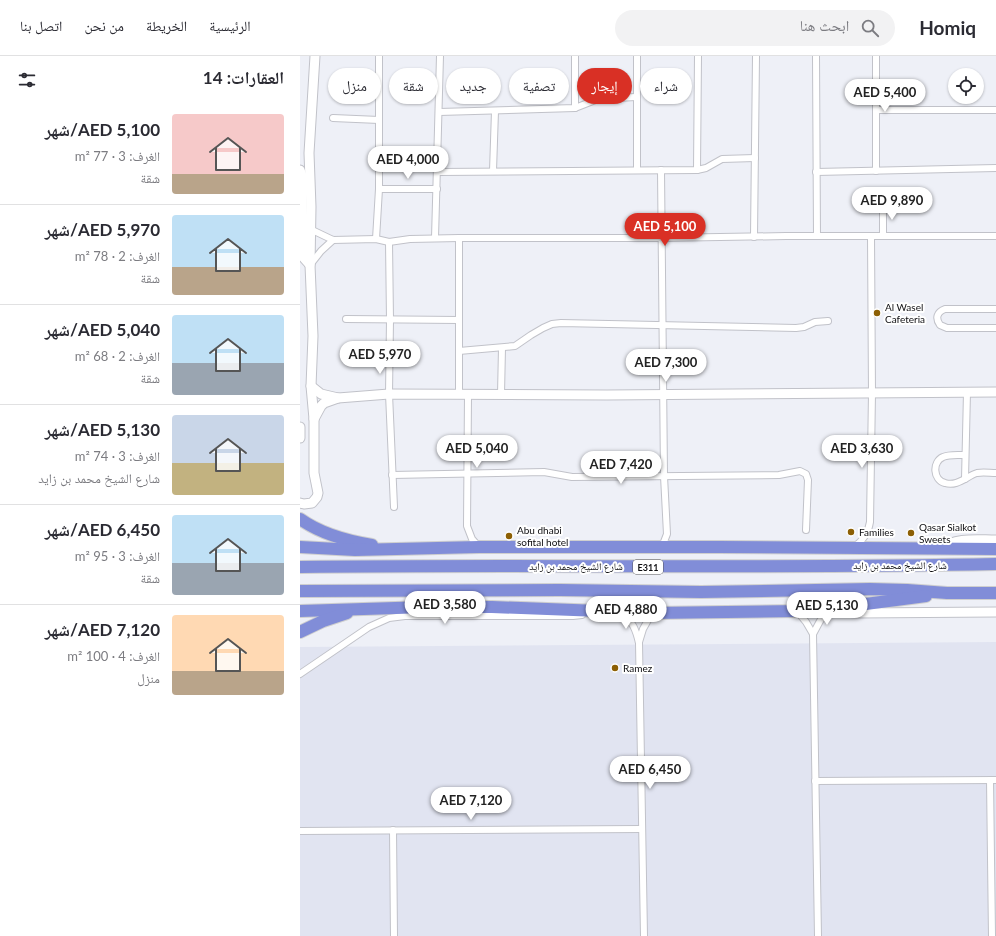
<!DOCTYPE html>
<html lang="ar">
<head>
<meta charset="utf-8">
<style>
  :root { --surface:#fff; --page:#f2f2f3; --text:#2b2b33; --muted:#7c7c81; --line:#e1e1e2; --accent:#d93025 }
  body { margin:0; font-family:Lato,"Noto Naskh Arabic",sans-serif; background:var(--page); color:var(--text); direction:rtl; height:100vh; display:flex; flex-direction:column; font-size:15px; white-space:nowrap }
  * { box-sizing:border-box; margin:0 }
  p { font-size:13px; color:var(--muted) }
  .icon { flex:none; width:22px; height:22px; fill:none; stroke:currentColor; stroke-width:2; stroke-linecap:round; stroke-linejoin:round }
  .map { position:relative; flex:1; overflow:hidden; direction:ltr }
  .side { display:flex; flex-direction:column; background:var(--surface); width:300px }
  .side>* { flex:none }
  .hud { position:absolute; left:12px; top:12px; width:380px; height:36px; direction:rtl; display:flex; gap:8px }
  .fabs { position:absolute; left:648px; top:12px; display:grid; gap:8px }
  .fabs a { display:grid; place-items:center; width:36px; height:36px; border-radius:50%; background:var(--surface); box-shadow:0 1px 3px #0004; font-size:20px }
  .price { position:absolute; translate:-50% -34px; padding:0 9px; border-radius:14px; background:#fff; color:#222; font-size:13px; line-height:26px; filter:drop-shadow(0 1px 2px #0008) }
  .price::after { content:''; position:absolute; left:50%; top:24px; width:12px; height:9px; margin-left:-6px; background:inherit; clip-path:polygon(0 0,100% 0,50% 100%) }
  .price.selected { background:var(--accent); color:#fff }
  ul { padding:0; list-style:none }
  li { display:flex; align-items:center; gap:12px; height:100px; padding:0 16px }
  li+li { border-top:1px solid var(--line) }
  li span { display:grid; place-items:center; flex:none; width:112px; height:80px; border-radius:4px; color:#555 }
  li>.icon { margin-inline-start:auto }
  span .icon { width:48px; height:48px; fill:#fffc; stroke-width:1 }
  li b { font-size:17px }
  h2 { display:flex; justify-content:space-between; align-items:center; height:48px; padding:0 16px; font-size:17px }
  .tag { padding:0 14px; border-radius:18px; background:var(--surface); box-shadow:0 1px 3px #0004; font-size:14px; line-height:36px }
  .tag.selected { background:var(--accent); color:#fff }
  header { display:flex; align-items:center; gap:24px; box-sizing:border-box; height:56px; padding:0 20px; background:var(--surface); border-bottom:1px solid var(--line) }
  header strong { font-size:19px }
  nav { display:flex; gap:22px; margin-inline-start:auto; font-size:14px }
  .search { width:280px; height:36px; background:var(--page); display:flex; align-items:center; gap:10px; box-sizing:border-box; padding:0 14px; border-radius:22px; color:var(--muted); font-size:15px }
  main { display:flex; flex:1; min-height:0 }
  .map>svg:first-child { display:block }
  .built { fill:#e1e4f1 }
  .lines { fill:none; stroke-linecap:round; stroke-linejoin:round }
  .street-casing { stroke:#c1c2c9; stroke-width:8 }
  .secondary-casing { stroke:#c1c2c9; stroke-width:11 }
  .highway-casing { stroke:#cfcfcf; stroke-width:14 }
  .street { stroke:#fff; stroke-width:6 }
  .secondary { stroke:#fff; stroke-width:9 }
  .highway { stroke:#818dd8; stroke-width:12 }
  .poi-dot { fill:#8c5f04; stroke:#fff; stroke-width:1.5 }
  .labels { text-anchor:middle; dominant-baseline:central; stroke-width:4; stroke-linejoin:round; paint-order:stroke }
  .shield { fill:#fff; stroke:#565658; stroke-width:1 }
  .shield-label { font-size:9px; font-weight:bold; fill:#0e0e11 }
  .poi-label { font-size:10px; fill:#0e0e11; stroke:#fff; text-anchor:start }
  .street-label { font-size:10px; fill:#0e0e11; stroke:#fff }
</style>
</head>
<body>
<header>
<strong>Homiq</strong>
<div class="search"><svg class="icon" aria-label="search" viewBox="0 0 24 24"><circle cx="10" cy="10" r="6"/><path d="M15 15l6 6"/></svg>ابحث هنا</div>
<nav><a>الرئيسية</a><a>الخريطة</a><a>من نحن</a><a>اتصل بنا</a></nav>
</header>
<main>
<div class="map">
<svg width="696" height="880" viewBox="0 0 696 880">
  <rect width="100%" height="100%" fill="#eef0f7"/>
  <polygon class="built" points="696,586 696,880 0,880 0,591"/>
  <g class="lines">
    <g class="street-casing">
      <g id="street">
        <polyline points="516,0 517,180"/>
        <polyline points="275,52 275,0"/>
        <polyline points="576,54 696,54"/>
        <polyline points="139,56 275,52 298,43 336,41"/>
        <polyline points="33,62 79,64"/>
        <polyline points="337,114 337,0"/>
        <polyline points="361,114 364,420 367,478 362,491"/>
        <polyline points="397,114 398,0"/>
        <polyline points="193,115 195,55"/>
        <polyline points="576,115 576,0"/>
        <polyline points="137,116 397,114 406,112 422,103 455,102"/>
        <polyline points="516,116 696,112"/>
        <polyline points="79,133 137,133"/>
        <polyline points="583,149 583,180"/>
        <polyline points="10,173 33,184 76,183 89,186 110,183 159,182 361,182 486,180 696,180"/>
        <polyline points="454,181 456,0"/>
        <polyline points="135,182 140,0"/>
        <polyline points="76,183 79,133 79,0"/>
        <polyline points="89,186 90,264 89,338 94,451"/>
        <polyline points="10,209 21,195 33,184"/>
        <path d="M 696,253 L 645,253 C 637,256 635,262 640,269 L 647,272 L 696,272"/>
        <polyline points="46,263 159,264"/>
        <polyline points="159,295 215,290 231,279 243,272 252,268 261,267 496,272 504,271 515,266 528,265"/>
        <polyline points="201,338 202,292"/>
        <polyline points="159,339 159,182"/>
        <polyline points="168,339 167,470 172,483 179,491"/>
        <path d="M 665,399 C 658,399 649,398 643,401 C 632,406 633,424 645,427 C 657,431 667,420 677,417 C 683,416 690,417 696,417"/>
        <polyline points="92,419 244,416 272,421 479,419 500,415 506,418 508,424 506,474"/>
        <polyline points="665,423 667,336"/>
        <path d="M 554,491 C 563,484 568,478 570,466 L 572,337 L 571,180"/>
        <polyline points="497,555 506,566 513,578 518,880"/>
        <path d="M 322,557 C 333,566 336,574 339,587 L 344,880"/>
        <polyline points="513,578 520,565 528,554"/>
        <polyline points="339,586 343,573 352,557"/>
        <polyline points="0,618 69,571 89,562 105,560 273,560 282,559"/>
        <polyline points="690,724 692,880"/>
        <polyline points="515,725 696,724"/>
        <polyline points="93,774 94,880"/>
        <polyline points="0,775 342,773"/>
      </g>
    </g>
    <g class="secondary-casing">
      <g id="secondary">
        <polyline points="0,114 2,120 3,201 10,209"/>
        <polyline points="11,330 21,338 38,342"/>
        <polyline points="14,363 21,350 24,347 38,342 89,338 307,339 696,336"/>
        <polyline points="0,371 0,382"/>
        <polyline points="0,447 4,448 12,447 17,441 18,437 14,417 14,363 11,330 13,280 10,209 11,151 9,97 15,0"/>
        <path d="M 639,493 C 658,481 675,484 696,484"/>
        <polyline points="533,555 557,557 696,556"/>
      </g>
    </g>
    <g class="highway-casing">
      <g id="highway">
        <path d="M 0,463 C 21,478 47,485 72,489"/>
        <polyline points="0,491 55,494 179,491 418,491 696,493"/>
        <path d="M 0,511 C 232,508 464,513 696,508"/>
        <polyline points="0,535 260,534 401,536 570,533 607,534 647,537 696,537"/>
        <polyline points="0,555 127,551 192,551 352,557 497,555 528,553 626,540"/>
        <polyline points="0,576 23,565 47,557"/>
      </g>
    </g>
    <use href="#street" class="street"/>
    <use href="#secondary" class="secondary"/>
    <use href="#highway" class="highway"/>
  </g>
  <g class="poi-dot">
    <circle cx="577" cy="257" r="4"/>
    <circle cx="551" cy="476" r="4"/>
    <circle cx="611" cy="477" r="4"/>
    <circle cx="209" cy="480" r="4"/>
    <circle cx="315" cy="612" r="4"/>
  </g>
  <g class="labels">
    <rect class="shield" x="333" y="504" width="30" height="14" rx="3"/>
    <g class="shield-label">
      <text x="348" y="511">E311</text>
    </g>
    <g class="poi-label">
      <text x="585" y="251">Al Wasel<tspan x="585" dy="12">Cafeteria</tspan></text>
      <text x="619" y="471">Qasar Sialkot<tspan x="619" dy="12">Sweets</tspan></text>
      <text x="217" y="474">Abu dhabi<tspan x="217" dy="12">sofital hotel</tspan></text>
      <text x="559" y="476">Families</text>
      <text x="323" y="612">Ramez</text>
    </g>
    <g class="street-label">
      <text x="600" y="509">شارع الشيخ محمد بن زايد</text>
      <text x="276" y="510">شارع الشيخ محمد بن زايد</text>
    </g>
  </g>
</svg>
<div class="fabs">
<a><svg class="icon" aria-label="locate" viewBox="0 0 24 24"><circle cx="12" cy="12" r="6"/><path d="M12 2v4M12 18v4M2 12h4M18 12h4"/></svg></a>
</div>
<b class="price" style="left:585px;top:57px">AED 5,400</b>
<b class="price" style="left:108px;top:124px">AED 4,000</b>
<b class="price" style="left:592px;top:165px">AED 9,890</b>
<b class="price selected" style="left:365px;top:191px">AED 5,100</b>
<b class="price" style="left:80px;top:319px">AED 5,970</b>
<b class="price" style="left:366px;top:327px">AED 7,300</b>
<b class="price" style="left:177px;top:413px">AED 5,040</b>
<b class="price" style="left:562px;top:413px">AED 3,630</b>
<b class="price" style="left:321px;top:429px">AED 7,420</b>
<b class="price" style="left:145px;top:569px">AED 3,580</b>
<b class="price" style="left:527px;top:570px">AED 5,130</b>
<b class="price" style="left:326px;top:574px">AED 4,880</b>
<b class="price" style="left:350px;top:734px">AED 6,450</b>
<b class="price" style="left:171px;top:765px">AED 7,120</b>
<div class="hud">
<a class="tag">شراء</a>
<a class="tag selected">إيجار</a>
<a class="tag">تصفية</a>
<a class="tag">جديد</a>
<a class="tag">شقة</a>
<a class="tag">منزل</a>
</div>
</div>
<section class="side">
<h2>العقارات: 14<svg class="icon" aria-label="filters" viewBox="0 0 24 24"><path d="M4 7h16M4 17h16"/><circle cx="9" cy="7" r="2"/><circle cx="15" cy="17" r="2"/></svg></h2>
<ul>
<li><span style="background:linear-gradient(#f6c9c9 75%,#b9a48a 0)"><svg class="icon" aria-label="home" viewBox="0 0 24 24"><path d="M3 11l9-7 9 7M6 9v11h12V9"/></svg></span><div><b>AED 5,100/شهر</b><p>الغرف: 3 · 77 m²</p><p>شقة</p></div></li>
<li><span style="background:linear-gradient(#bfe0f5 65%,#b9a48a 0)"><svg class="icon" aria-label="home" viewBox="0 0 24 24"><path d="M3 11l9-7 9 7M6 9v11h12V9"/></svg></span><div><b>AED 5,970/شهر</b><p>الغرف: 2 · 78 m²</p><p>شقة</p></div></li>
<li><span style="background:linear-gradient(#bfe0f5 60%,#9aa5b1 0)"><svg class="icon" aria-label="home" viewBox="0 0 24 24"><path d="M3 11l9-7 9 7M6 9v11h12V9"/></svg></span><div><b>AED 5,040/شهر</b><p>الغرف: 2 · 68 m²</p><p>شقة</p></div></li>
<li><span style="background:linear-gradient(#c9d6e8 60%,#c2b280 0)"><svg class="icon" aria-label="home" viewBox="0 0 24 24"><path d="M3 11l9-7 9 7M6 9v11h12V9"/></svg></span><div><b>AED 5,130/شهر</b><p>الغرف: 3 · 74 m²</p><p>شارع الشيخ محمد بن زايد</p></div></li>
<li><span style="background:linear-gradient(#bfe0f5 60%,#9aa5b1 0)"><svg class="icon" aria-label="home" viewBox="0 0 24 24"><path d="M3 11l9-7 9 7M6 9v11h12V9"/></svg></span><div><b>AED 6,450/شهر</b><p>الغرف: 3 · 95 m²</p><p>شقة</p></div></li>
<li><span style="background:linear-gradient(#ffd9b3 70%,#b9a48a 0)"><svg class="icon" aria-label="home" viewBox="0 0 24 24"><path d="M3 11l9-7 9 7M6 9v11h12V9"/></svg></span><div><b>AED 7,120/شهر</b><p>الغرف: 4 · 100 m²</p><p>منزل</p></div></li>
</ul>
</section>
</main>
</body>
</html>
